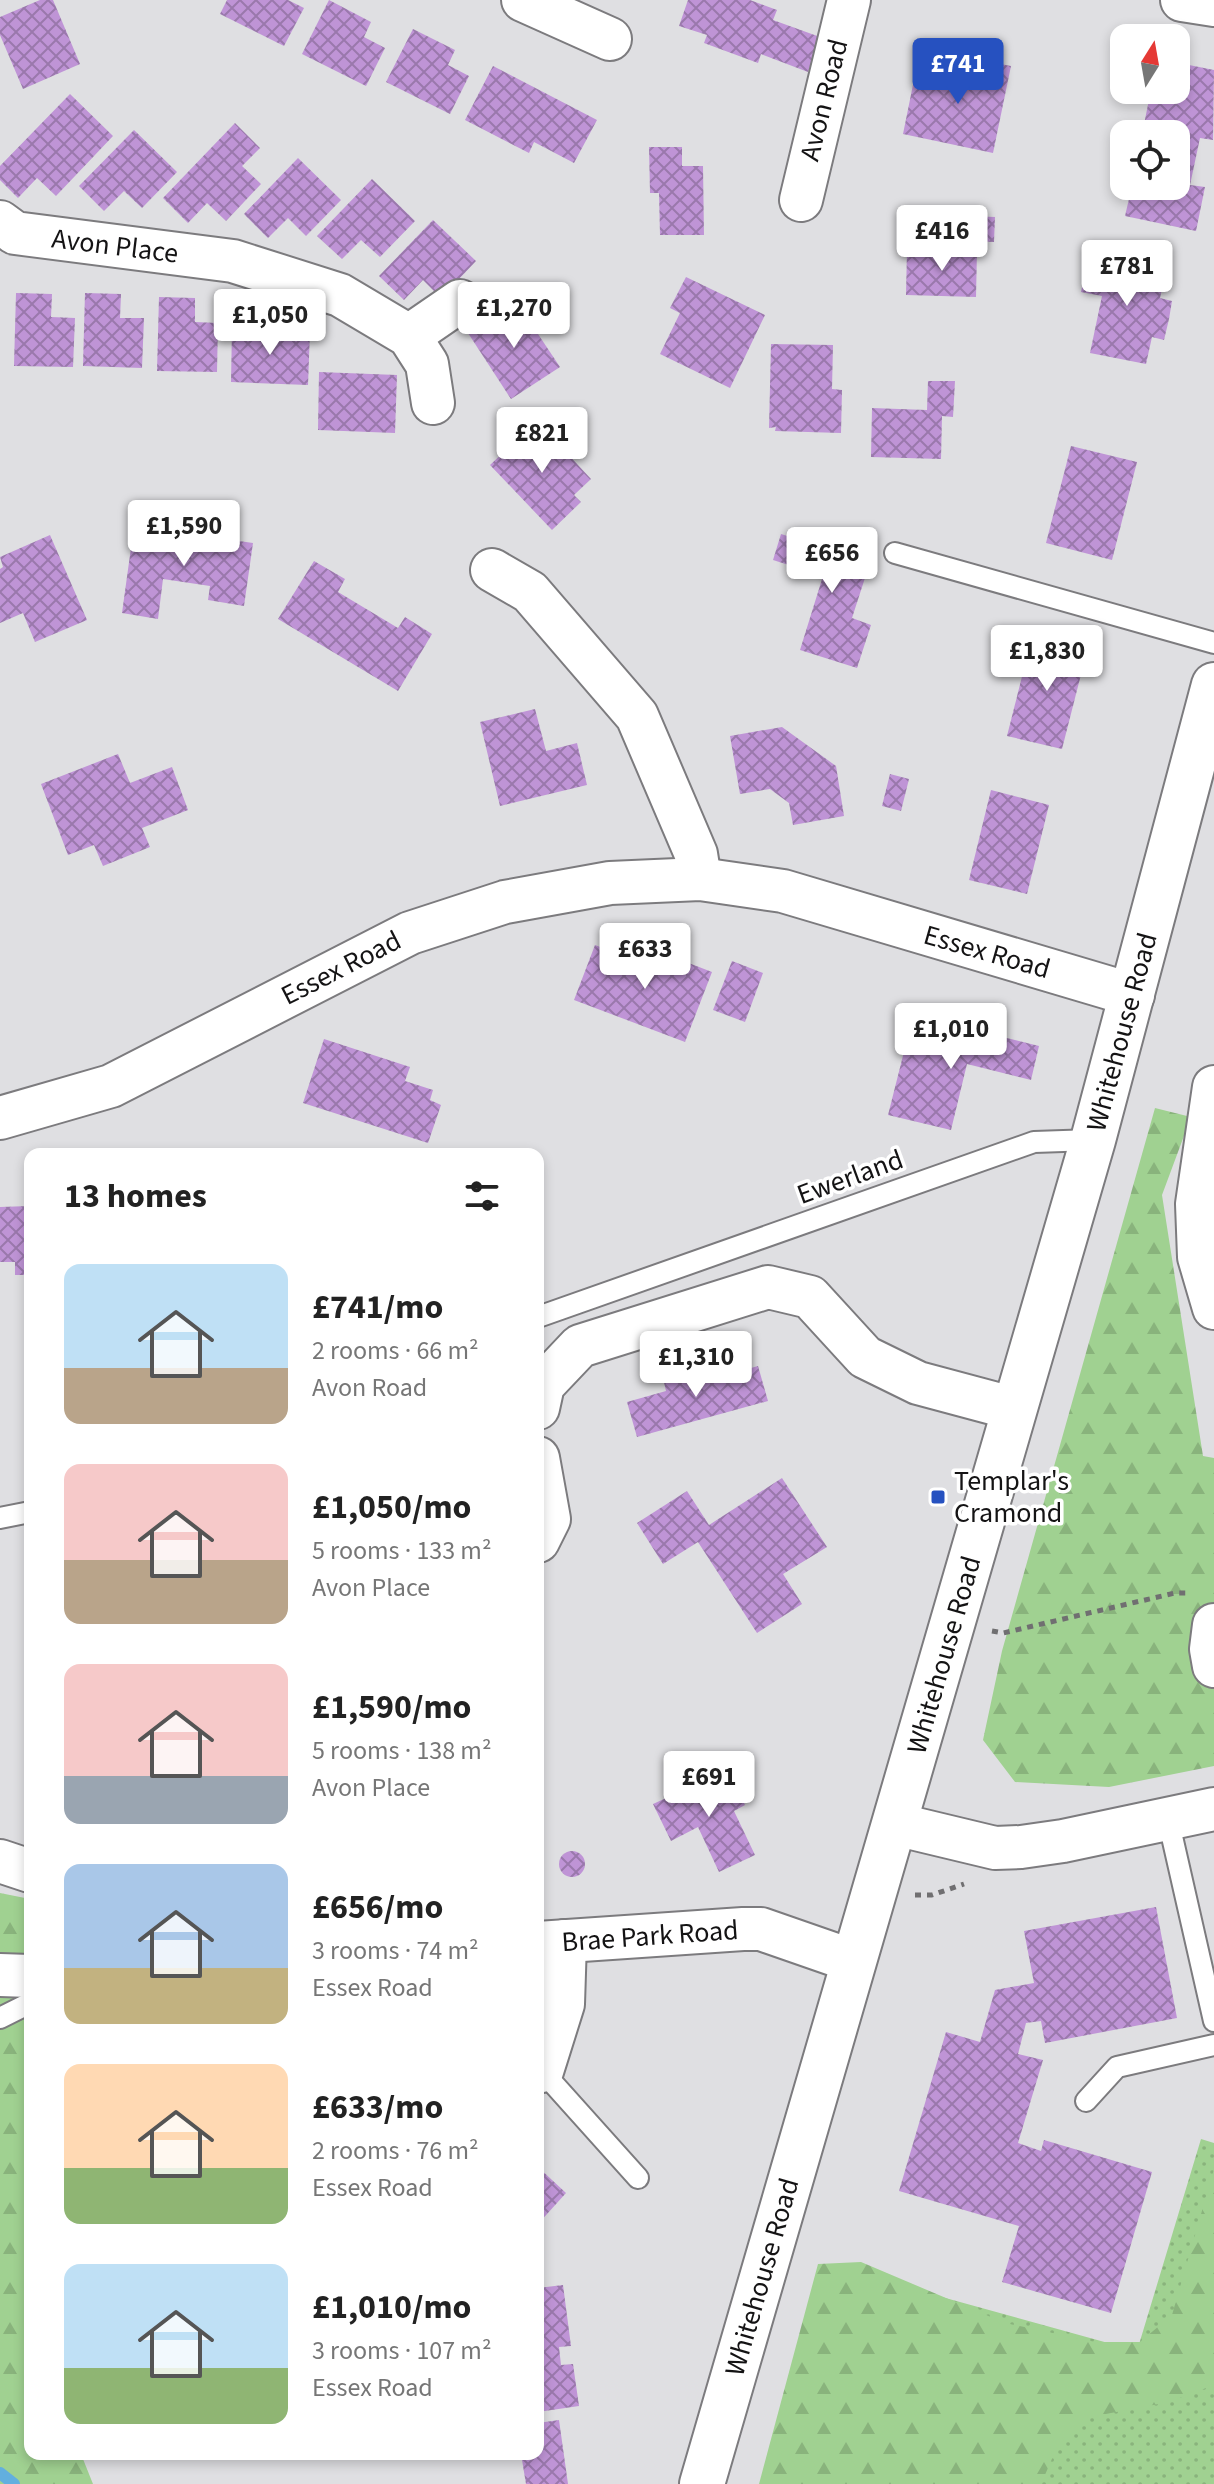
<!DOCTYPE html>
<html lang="en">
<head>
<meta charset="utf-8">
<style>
  :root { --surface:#fff; --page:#f6f6f6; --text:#222; --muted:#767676; --accent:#2651c0 }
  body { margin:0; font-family:"Source Sans 3",sans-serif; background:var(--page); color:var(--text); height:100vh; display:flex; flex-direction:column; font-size:30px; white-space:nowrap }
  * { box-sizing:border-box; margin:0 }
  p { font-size:26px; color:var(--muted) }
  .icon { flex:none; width:44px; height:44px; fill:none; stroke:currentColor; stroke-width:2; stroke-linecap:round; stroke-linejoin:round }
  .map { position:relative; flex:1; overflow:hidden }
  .side { position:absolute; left:24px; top:1148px; width:520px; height:1312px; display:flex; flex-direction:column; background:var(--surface); border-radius:16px; box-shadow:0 4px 12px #0003 }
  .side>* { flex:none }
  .needle { width:52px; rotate:11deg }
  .tools { position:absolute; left:1110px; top:24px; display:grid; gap:16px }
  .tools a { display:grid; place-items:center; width:80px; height:80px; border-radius:16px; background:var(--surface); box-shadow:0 4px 12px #0003; font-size:40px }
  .price { position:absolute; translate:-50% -68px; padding:0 18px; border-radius:8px; background:#fff; color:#222; font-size:26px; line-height:52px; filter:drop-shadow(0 2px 4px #0008) }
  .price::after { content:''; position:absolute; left:50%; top:48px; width:24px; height:18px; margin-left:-12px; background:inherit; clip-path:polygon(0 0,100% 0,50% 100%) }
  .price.selected { background:var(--accent); color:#fff }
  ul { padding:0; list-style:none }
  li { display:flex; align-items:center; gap:24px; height:200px; padding:0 40px }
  li span { display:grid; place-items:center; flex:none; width:224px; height:160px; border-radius:16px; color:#555 }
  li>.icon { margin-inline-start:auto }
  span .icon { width:96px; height:96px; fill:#fffc; stroke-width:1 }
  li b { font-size:34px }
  h2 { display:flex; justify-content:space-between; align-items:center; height:96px; padding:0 40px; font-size:34px }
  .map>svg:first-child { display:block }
  .grass { fill:url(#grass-dots) }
  .forest { fill:url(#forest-firs) }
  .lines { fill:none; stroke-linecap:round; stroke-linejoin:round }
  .stream { stroke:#62afdf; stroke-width:12 }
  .building { fill:url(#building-cross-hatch) }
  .service-casing { stroke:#7c7b7e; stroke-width:24 }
  .minor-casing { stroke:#7c7b7e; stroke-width:46 }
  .tertiary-casing { stroke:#7c7b7e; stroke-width:48 }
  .path { stroke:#706f71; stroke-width:5; stroke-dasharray:6 6; stroke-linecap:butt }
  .service { stroke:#fff; stroke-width:20 }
  .minor { stroke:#fff; stroke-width:42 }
  .tertiary { stroke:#fff; stroke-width:44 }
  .poi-dot { fill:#2651c0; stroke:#fff; stroke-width:3 }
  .labels { text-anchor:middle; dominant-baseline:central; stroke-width:7; stroke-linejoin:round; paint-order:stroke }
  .street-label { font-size:28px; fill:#141314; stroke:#fff }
  .poi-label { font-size:28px; fill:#141314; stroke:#fff; text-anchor:start }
</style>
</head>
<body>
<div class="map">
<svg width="1214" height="2484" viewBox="0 0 1214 2484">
  <defs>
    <pattern id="grass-dots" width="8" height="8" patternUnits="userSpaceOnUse" patternTransform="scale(2)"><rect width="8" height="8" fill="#a0d191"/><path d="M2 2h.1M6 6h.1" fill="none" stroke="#89b37c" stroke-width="1.8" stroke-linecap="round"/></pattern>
    <pattern id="forest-firs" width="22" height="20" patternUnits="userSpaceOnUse" patternTransform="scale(2)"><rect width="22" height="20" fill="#a0d191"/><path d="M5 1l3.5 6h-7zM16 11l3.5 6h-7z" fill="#89b37c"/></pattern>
    <pattern id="building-cross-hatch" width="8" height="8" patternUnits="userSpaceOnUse" patternTransform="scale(2)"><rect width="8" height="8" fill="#bf94d6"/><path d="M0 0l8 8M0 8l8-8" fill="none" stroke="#9a78ac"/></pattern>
  </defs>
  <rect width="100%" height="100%" fill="#dfdfe2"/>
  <polygon class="grass" points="1201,2139 1214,2143 1214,2484 761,2484 826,2265 1137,2351"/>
  <g class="forest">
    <polygon points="1155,1108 1191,1117 1162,1195 1203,1456 1214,1458 1214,1766 1109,1787 1015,1782 983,1740 1002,1651"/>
    <polygon points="0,1893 30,1899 30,2235 24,2260 24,2394 30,2401 30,2454 81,2454 93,2484 0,2484"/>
    <polygon points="1214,2169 1214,2385 1169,2402 1090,2417 1058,2445 1041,2484 759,2484 818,2264 861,2262 1005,2323 1095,2342 1140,2342 1172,2315"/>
  </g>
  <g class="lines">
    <polyline class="stream" points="0,2473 14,2484"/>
  </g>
  <g class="building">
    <polygon points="40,0 53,0 80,64 23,89 0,35 0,17"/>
    <polygon points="227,0 288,0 304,8 284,46 220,14"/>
    <polygon points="329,0 371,22 364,37 385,48 366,86 302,54"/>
    <polygon points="688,0 750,0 777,10 773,20 820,37 808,72 761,54 758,63 704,43 707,35 679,26"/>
    <polygon points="413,29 455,50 448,65 469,76 450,114 386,82"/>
    <polygon points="979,60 1011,66 993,153 903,134 917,65 975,77"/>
    <polygon points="1189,65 1214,70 1213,140 1200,138 1190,185 1205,187 1196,231 1125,216 1132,186 1176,186 1176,134 1142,134 1151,90 1184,91"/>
    <polygon points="493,66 597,120 574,163 534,142 529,153 465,120"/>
    <polygon points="70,94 113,136 56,196 37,178 18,198 0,180 0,166"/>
    <polygon points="235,123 260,148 242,166 261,184 226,221 207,203 188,223 163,198"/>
    <polygon points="134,130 177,172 142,208 124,191 104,211 79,186"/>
    <polygon points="649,147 682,147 682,166 703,166 704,235 660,235 659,193 650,193"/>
    <polygon points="298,158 341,200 306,236 288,218 268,238 244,214"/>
    <polygon points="372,179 415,221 380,257 361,240 342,259 317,236"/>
    <polygon points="968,216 995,217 994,242 967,241"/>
    <polygon points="433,220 476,261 441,298 423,280 404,300 379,276"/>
    <polygon points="907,249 977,251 976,297 906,295"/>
    <polygon points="1089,255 1166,271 1160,298 1172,301 1169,319 1164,340 1152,337 1146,364 1090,353 1102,296 1081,292"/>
    <polygon points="686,277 765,315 730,388 660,354 680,313 670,308"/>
    <polygon points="16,293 52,294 51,317 75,318 73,367 14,366"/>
    <polygon points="85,293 121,294 120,318 144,318 142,368 83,366"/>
    <polygon points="159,297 195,298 195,322 218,323 217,372 157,371"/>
    <polygon points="516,301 560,367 511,399 468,333"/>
    <polygon points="232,329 310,331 308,385 231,382"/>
    <polygon points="771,344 833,345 832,389 842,390 841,433 775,431 776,427 769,428"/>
    <polygon points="319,372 397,375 395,433 318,430"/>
    <polygon points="928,381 955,381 953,417 942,416 941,459 871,457 872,408 927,410"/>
    <polygon points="537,421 591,479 574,495 581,502 552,530 490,465"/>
    <polygon points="1071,446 1137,462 1112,560 1046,543"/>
    <polygon points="134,526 253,543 244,606 208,600 210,586 163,579 158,619 122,613"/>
    <polygon points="781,534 832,550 837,535 875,547 852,618 871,625 857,668 800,650 823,576 773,560"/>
    <polygon points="50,535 87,620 35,642 23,613 0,623 0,569 3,567 0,557"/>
    <polygon points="314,561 345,579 338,592 398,628 405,617 432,634 398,691 278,619"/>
    <polygon points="1032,637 1087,651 1062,749 1007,736"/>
    <polygon points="535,709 546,751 577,743 587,785 500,806 480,722"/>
    <polygon points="782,727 836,766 844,816 793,825 789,803 770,789 740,794 730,736"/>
    <polygon points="118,754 130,783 172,767 188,810 142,828 150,847 103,866 94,845 68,855 41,784"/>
    <polygon points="890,774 909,779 901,811 882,806"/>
    <polygon points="991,790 1049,805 1027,894 969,880"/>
    <polygon points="595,945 654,967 660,952 712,972 685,1042 574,1000"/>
    <polygon points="732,961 763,973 745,1022 713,1010"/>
    <polygon points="911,1024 968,1038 970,1029 1039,1046 1031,1080 967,1064 951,1130 888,1115"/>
    <polygon points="324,1039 410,1067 405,1081 433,1090 430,1100 441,1105 428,1143 303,1103"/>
    <polygon points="30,1206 30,1275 15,1275 15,1262 0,1262 0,1207"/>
    <polygon points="697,1365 702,1382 758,1366 768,1401 637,1437 627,1402 666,1391 662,1374"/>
    <polygon points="782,1478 827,1547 783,1574 802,1604 757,1633 698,1542 663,1564 637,1523 687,1491 709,1525"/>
    <polygon points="728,1770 745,1805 734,1811 755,1855 719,1872 698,1827 671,1841 653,1804"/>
    <circle cx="572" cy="1864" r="13"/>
    <polygon points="1156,1907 1177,2018 1045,2043 1041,2021 1026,2023 1018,2054 1043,2060 1018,2143 1041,2151 1044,2140 1152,2172 1111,2313 1002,2282 1019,2226 899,2191 946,2032 980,2042 995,1990 1034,1983 1024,1931"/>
    <polygon points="538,2167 566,2193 538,2224"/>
    <polygon points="563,2285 571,2346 559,2347 561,2365 573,2364 579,2406 538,2412 538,2288"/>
    <polygon points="559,2420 568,2484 526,2484 521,2454 538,2454 538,2423"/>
  </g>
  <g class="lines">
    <g class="service-casing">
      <g id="service">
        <polyline points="895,553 1214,643"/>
        <polyline points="538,1317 1034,1142 1093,1140"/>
        <polyline points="0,1518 30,1512"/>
        <polyline points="1168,1819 1214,2021"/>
        <polyline points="0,2018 30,2003"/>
        <polyline points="538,2071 542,2071 638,2178"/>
        <polyline points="1086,2101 1117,2067 1214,2045"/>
      </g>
    </g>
    <g class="minor-casing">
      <g id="minor">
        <polyline points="523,0 610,39"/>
        <polyline points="1182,0 1214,5"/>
        <polyline points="801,200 849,0"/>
        <polyline points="0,222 15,233 233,261 340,295 409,336 427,364 433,403"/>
        <polyline points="409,336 460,301"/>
        <polyline points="492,570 530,592 637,716 696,854 700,879"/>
        <polyline points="1214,1087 1197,1204 1199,1257 1214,1308"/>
        <polyline points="0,1118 111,1086 410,933 505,902 610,883 700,879 783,891 1133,995"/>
        <polyline points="538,1408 543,1385 580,1346 768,1287 810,1297 865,1357 918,1383 1015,1409"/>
        <polyline points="538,1458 549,1519 538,1541"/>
        <polyline points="1214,1625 1211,1649 1214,1666"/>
        <polyline points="895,1824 995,1848 1021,1847 1063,1841 1214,1809"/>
        <polyline points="0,1861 30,1871"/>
        <polyline points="538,1943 743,1929 761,1929 853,1961"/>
        <polyline points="0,1975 30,1976"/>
        <polyline points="542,2071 563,2004 565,1941"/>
      </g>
    </g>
    <g class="tertiary-casing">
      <polyline id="tertiary" points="702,2484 1093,1140 1214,685"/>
    </g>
    <g class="path">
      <polyline points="992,1631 1003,1633 1175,1593 1189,1593"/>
      <polyline points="915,1895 932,1895 964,1884"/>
    </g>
    <use href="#service" class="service"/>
    <use href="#minor" class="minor"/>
    <use href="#tertiary" class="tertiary"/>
  </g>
  <rect class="poi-dot" x="930" y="1489" width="16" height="16" rx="4"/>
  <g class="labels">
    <g class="street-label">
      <text transform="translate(824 100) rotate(-76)">Avon Road</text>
      <text transform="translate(115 246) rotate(7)">Avon Place</text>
      <text transform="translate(987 952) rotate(16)">Essex Road</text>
      <text transform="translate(341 968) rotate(-27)">Essex Road</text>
      <text transform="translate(1122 1032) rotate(-75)">Whitehouse Road</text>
      <text transform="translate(850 1177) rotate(-20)">Ewerland</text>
      <text transform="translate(944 1655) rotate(-74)">Whitehouse Road</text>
      <text transform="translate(650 1936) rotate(-4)">Brae Park Road</text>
      <text transform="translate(762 2277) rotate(-74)">Whitehouse Road</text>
    </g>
    <g class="poi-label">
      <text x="954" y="1481">Templar's<tspan x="954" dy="32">Cramond</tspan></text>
    </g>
  </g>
</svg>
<div class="tools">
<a><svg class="needle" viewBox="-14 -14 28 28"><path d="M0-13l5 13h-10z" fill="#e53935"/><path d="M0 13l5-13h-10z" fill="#767676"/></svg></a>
<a><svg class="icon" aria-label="locate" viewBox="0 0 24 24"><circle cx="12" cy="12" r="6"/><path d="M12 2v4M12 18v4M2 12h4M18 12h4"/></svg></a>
</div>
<b class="price selected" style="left:958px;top:106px">£741</b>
<b class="price" style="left:942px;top:273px">£416</b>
<b class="price" style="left:1127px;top:308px">£781</b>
<b class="price" style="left:514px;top:350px">£1,270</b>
<b class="price" style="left:270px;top:357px">£1,050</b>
<b class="price" style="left:542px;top:475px">£821</b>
<b class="price" style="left:184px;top:568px">£1,590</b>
<b class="price" style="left:832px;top:595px">£656</b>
<b class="price" style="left:1047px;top:693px">£1,830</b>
<b class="price" style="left:645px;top:991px">£633</b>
<b class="price" style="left:951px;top:1071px">£1,010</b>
<b class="price" style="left:696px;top:1399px">£1,310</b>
<b class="price" style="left:709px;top:1819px">£691</b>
<section class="side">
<h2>13 homes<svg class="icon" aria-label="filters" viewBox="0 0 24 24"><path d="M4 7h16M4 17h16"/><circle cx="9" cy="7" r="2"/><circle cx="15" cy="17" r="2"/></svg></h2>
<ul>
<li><span style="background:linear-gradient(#bfe0f5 65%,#b9a48a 0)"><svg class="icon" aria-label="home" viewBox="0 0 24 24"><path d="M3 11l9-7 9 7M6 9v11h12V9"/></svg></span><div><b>£741/mo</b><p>2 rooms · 66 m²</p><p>Avon Road</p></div></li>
<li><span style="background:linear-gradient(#f6c9c9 60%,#b9a48a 0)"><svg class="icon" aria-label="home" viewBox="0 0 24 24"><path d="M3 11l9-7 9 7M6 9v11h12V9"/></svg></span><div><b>£1,050/mo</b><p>5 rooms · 133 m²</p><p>Avon Place</p></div></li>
<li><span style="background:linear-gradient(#f6c9c9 70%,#9aa5b1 0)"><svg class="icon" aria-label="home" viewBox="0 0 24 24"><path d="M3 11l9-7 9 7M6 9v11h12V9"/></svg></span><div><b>£1,590/mo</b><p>5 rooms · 138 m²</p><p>Avon Place</p></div></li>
<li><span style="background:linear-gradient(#a9c7e8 65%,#c2b280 0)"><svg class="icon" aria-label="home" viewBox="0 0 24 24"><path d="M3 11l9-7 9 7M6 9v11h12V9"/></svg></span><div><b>£656/mo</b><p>3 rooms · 74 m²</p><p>Essex Road</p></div></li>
<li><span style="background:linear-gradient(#ffd9b3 65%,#8fb573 0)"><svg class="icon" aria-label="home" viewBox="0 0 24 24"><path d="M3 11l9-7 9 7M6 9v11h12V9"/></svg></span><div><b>£633/mo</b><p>2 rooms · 76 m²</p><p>Essex Road</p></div></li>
<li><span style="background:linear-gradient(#bfe0f5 65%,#8fb573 0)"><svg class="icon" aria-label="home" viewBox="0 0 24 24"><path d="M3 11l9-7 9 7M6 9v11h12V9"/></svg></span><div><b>£1,010/mo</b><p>3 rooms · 107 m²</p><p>Essex Road</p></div></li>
</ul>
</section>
</div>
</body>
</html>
